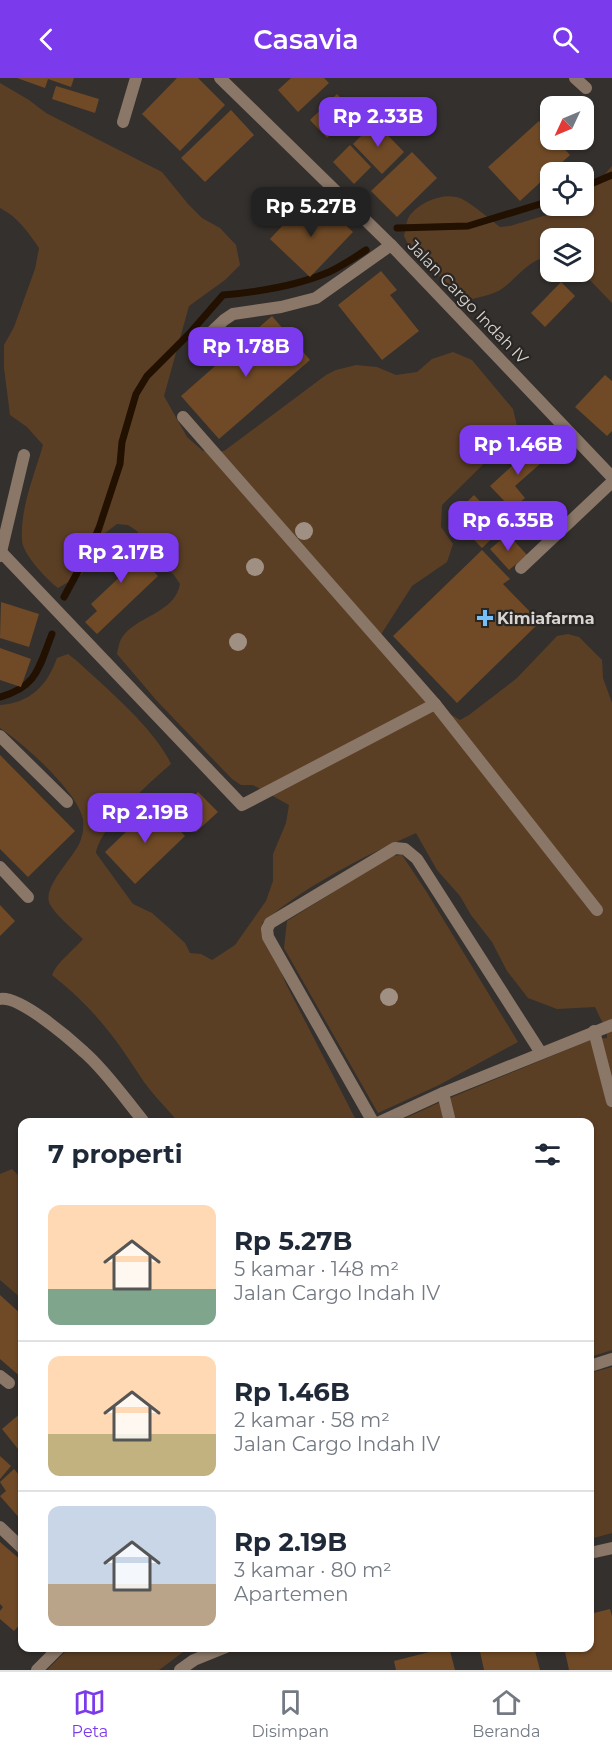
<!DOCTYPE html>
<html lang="id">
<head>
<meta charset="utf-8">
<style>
  :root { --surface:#fff; --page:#f2f2f3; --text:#1f2937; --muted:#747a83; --line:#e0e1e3; --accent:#7c3aed }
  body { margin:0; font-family:Montserrat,sans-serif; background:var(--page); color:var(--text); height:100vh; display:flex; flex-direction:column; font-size:22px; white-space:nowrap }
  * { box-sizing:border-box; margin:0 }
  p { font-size:20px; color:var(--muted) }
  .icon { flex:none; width:33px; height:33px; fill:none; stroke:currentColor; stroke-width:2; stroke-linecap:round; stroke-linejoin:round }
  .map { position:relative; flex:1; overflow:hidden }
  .drawer { position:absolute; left:18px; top:1040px; width:576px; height:534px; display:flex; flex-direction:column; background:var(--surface); border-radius:12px; box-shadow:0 2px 4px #0004 }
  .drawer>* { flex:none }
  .needle { width:39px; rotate:226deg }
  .fabs { position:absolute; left:540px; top:18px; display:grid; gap:12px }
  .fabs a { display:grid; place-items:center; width:54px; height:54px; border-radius:12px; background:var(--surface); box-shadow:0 2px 4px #0004; font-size:30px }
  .price { position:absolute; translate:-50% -51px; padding:0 14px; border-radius:12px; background:var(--accent); color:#fff; font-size:20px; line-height:39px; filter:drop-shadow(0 2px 3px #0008) }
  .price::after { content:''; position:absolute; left:50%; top:36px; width:18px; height:14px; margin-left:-9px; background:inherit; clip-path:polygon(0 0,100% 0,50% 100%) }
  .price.on { background:#222; color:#fff }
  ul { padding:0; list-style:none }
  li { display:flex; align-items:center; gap:18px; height:150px; padding:0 30px }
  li+li { border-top:2px solid var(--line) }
  li span { display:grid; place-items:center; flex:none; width:168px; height:120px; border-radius:12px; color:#555 }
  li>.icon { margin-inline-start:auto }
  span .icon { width:72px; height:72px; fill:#fffc; stroke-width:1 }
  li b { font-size:26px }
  h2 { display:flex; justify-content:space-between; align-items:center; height:72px; padding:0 30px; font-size:26px }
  header { display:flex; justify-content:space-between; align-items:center; height:78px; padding:0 30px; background:var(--accent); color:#fff; font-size:27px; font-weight:600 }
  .tab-bar { display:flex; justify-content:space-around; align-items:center; height:84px; border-top:2px solid var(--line); background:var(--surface); font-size:16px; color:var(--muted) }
  .tab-bar a { display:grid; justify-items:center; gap:3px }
  .tab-bar .on { color:var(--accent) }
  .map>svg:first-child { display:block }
  .green { fill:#5b3f25 }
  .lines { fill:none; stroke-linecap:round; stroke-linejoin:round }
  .stream { stroke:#221000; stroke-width:7 }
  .building { fill:#704a26 }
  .service { stroke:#8a7768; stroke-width:12 }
  .minor { stroke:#8a7768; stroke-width:12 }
  .tree { fill:#a09083 }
  .poi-dot { fill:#76c0f7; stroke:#2a2623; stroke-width:2 }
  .labels { text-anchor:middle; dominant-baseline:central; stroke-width:4.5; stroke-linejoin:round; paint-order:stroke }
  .street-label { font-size:16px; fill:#d7d4d2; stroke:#2a2623 }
  .poi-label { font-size:16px; font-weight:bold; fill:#d7d4d2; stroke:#2a2623; text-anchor:start }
</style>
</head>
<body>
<header><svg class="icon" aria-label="back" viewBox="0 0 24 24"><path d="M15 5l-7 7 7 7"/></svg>Casavia<svg class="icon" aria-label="search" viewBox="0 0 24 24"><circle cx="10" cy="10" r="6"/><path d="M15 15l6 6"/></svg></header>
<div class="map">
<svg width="612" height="1592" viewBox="0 0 612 1592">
  <rect width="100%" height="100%" fill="#34302d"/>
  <g class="green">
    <path d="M 0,5 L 29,22 L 46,35 L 162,94 L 188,126 L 202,140 L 220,150 L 236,167 L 240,187 L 225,202 L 189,228 L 164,318 L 187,359 L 203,373 L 224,373 L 326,297 L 336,292 L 356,287 L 377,289 L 396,297 L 417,294 L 432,281 L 453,274 L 472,282 L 513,331 L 518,352 L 442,427 L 441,449 L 453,466 L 447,484 L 412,508 L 380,558 L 433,626 L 460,642 L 469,637 L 517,600 L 557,558 L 568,556 L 579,559 L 602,582 L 603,600 L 612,625 L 612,1272 L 590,1279 L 590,1044 L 397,1044 L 445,1022 L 593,961 L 607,960 L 607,954 L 595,929 L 557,931 L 528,920 L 507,893 L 492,864 L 471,837 L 460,818 L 437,792 L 416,755 C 364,778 305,808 262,845 L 286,906 L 357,1044 L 178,1044 C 166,1029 150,1014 140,998 C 113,956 91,928 52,897 C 57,884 73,873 83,861 C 74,852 53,835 49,824 C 44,807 74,779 80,764 C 83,757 84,748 83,741 C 77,713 24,666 0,650 L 0,627 C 30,625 47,608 57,580 L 68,576 L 77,583 C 106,610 155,651 171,686 C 150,704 100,749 96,775 L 133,826 L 152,835 L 169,850 L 185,865 L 190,875 L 201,876 L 212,882 L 235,867 L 266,823 L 273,803 L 273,776 L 286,745 L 289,727 L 253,707 L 241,707 L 232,701 L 157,623 L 117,576 C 118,571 119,565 121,561 C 134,538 175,536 180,506 L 174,497 L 149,473 L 137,453 L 128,447 L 117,446 L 100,459 L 82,496 L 58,510 C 47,502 23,476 22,463 C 20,430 34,398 43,367 L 27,349 L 10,337 L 4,290 L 4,267 L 14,249 L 35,191 L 39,170 C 28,154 18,139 0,130 Z"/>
    <path d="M 612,88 L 612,225 L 582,194 L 584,194 L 584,160 L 550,160 L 550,179 C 531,179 517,200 503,210 C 494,217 477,219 466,223 L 410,170 L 404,158 C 406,151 406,141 411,136 C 421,123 447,113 462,121 C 475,128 488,140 500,149 L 510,148 L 576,128 L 584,128 L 584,120 Z"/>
    <polygon points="402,777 426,813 518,964 439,1007 378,1035 284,870 287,843 391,778"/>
    <polygon points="12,1091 22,1101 22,1221 0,1202 0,1096"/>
    <polygon points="612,1289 612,1455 590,1461 590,1295"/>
    <polygon points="70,1569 190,1569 159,1592 47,1592"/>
  </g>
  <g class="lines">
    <g class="stream">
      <polyline points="584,109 612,97"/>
      <polyline points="397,150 468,148 550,123"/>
      <path d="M 64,519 L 90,471 L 99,450 L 120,386 L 122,364 L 136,316 L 147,298 L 189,256 L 223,217 C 259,214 296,208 329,194 C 342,188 354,180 366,172"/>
      <path d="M 0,619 C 38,609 39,588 52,556"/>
    </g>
  </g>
  <g class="building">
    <polygon points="17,0 74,0 71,9 48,1 45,10"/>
    <polygon points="177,0 198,0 225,27 180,73 142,36"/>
    <polygon points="291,0 324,0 329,5 298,34 278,12"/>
    <polygon points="56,8 99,21 95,35 52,21"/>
    <polygon points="337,16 354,34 327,60 310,42"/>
    <polygon points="231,32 254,57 205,104 181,80"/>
    <polygon points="539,43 550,55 550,62 556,62 570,77 520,123 488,89"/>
    <polygon points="375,44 404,74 382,96 353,66"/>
    <polygon points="350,67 371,89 354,106 333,84"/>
    <polygon points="412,74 437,100 397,139 371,113"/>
    <polygon points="321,124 353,154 310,199 270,161 299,130 307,138"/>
    <polygon points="381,193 397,212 390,217 419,253 382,282 338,227"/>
    <polygon points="561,204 575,218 545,249 531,235"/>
    <polygon points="272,238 310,282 219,361 181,318"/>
    <polygon points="605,297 612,303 612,353 607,358 575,329"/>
    <polygon points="537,365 549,378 515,408 525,420 512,431 490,408"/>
    <polygon points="474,417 504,449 482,470 452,439"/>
    <polygon points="118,456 158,498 97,556 85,544 97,533 91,526 125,494 103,471"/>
    <polygon points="508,456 527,477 509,492 490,471"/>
    <polygon points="482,472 510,501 503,506 540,544 457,625 393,558"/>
    <polygon points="1,524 39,536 29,569 0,560"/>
    <polygon points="0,570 31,581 21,609 0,602"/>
    <polygon points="0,677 75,753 28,799 0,771"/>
    <polygon points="198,714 218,734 196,754 177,735"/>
    <polygon points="155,726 185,758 135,806 105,774"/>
    <polygon points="0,827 15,843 0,858"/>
    <polygon points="0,1217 22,1237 22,1300 0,1281"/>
    <polygon points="22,1334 22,1376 2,1351"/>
    <polygon points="0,1378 11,1388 0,1401"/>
    <polygon points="14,1391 22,1400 22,1443 0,1418 6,1413 0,1404"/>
    <polygon points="0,1464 22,1483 22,1512 19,1516 22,1519 22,1544 14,1553 0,1541 0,1533 3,1529 0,1526"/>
    <polygon points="610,1531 612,1538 612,1592 569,1592 564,1569 590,1569 590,1536"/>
    <polygon points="449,1569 455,1592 396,1592 394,1583"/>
    <polygon points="479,1569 534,1569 540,1592 484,1592"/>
  </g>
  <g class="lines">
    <g class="service">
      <polyline points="521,490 612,404"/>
      <polyline points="594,953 612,1023"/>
      <polyline points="443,1015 450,1044"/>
      <polyline points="373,1044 268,859 267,851 270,845 395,770 405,771 417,781 541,975"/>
      <polyline points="380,1044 443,1015 612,947"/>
    </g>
    <g class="minor">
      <polyline points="220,0 391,167 612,399"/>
      <polyline points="575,0 586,10"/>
      <polyline points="123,44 136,0"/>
      <polyline points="202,263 224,242 233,236 281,229 316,220 391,167"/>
      <polyline points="183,339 435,626 597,832"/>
      <polyline points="1,474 242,727 435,626"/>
      <polyline points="0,478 24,377"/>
      <polyline points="0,658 67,724"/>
      <polyline points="0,789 28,819"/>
      <path d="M 0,921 C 19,917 69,960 84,974 C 105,992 126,1022 144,1044"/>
      <polyline points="590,1288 612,1281"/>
      <polyline points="0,1298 9,1305"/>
      <polyline points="0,1449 22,1470"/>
      <polyline points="590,1475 612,1470"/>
      <polyline points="37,1592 60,1569"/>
      <polyline points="180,1592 194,1582 226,1569"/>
    </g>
  </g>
  <g class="tree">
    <circle cx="304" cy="453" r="9"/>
    <circle cx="255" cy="489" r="9"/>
    <circle cx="238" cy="564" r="9"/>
    <circle cx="389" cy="919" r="9"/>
  </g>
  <path class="poi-dot" d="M482 531h6v6h6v6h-6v6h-6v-6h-6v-6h6z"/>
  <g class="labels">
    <g class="street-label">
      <text transform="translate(468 224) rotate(46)">Jalan Cargo Indah IV</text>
    </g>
    <g class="poi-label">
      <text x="497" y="540">Kimiafarma</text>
    </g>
  </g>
</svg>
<div class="fabs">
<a><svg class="needle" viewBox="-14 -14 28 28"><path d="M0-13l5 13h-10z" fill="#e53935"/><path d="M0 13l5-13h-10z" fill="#747a83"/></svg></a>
<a><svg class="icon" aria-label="locate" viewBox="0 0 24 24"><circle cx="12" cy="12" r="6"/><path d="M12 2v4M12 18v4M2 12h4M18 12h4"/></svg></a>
<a><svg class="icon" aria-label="layers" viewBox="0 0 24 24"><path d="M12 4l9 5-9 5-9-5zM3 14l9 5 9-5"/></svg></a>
</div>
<b class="price" style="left:378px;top:70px">Rp 2.33B</b>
<b class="price on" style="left:311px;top:160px">Rp 5.27B</b>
<b class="price" style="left:246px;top:300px">Rp 1.78B</b>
<b class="price" style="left:518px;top:398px">Rp 1.46B</b>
<b class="price" style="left:508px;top:474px">Rp 6.35B</b>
<b class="price" style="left:121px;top:506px">Rp 2.17B</b>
<b class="price" style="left:145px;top:766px">Rp 2.19B</b>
<section class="drawer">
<h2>7 properti<svg class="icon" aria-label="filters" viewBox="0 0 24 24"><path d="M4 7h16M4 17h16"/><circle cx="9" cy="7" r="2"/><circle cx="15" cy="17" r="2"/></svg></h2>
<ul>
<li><span style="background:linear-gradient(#ffd9b3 70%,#7fa58c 0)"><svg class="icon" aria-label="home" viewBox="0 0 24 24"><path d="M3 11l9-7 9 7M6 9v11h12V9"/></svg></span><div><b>Rp 5.27B</b><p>5 kamar · 148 m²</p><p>Jalan Cargo Indah IV</p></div></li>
<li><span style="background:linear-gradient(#ffd9b3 65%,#c2b280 0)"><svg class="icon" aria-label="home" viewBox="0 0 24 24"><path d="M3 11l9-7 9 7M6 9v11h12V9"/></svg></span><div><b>Rp 1.46B</b><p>2 kamar · 58 m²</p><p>Jalan Cargo Indah IV</p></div></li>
<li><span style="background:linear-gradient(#c9d6e8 65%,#b9a48a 0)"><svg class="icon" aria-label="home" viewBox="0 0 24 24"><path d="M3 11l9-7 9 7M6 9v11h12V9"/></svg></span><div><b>Rp 2.19B</b><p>3 kamar · 80 m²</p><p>Apartemen</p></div></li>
</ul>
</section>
</div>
<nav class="tab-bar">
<a class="on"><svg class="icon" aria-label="map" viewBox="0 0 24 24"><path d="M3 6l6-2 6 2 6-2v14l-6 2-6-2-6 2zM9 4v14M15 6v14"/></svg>Peta</a>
<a><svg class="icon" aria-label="saved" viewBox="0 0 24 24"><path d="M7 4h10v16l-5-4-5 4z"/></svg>Disimpan</a>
<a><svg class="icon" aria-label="home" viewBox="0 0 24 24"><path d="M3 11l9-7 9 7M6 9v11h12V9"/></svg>Beranda</a>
</nav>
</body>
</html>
